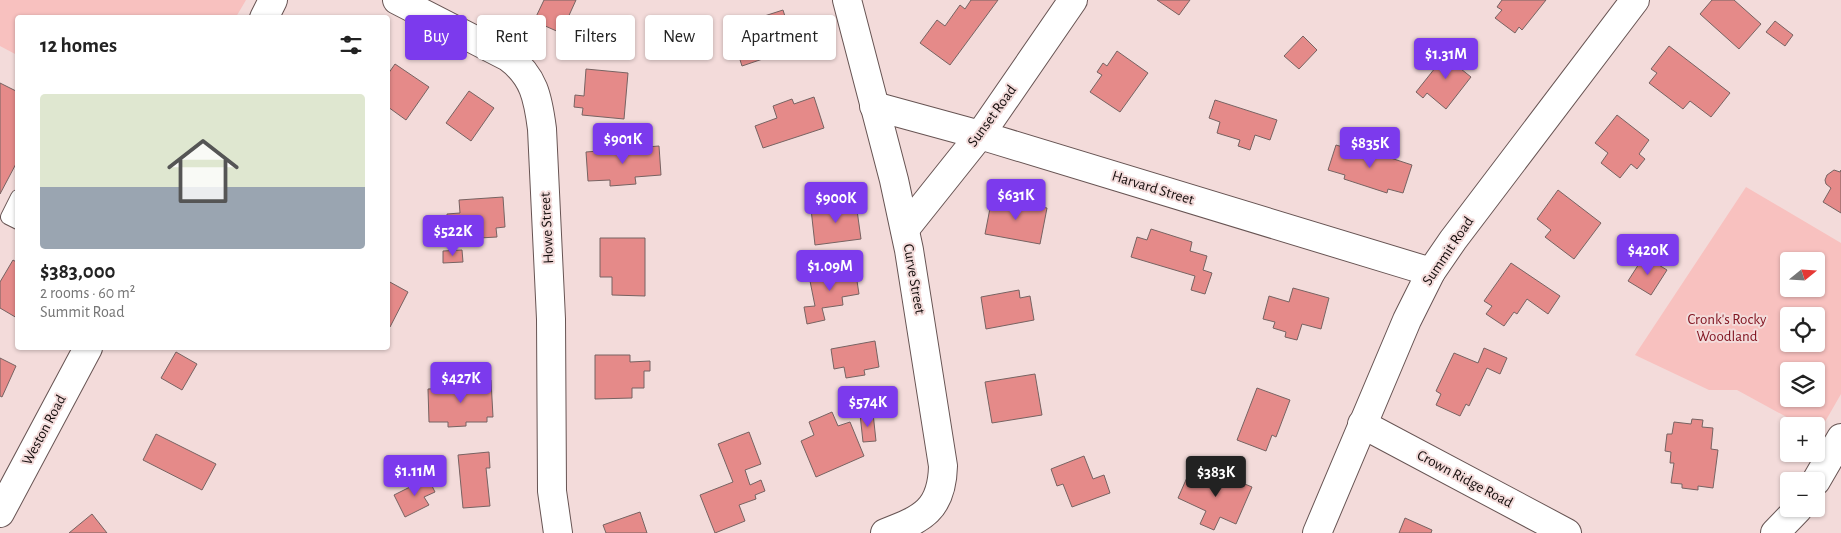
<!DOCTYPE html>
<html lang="en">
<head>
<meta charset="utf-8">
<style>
  :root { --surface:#fff; --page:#f6f6f6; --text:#222; --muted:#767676; --line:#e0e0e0; --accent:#7c3aed }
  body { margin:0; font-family:"Alegreya Sans",sans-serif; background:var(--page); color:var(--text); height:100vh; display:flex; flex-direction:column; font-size:19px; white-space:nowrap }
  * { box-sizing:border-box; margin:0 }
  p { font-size:16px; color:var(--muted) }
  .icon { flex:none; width:28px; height:28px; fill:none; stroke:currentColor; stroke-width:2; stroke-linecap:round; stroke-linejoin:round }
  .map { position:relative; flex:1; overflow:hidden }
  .sheet { position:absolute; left:15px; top:15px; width:375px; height:335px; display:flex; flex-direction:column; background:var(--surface); border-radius:5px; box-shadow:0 1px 4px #0004 }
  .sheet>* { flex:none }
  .top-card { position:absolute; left:405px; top:15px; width:475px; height:45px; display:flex; gap:10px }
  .needle { width:32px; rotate:72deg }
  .buttons { position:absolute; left:1780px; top:252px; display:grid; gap:10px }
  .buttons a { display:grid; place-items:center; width:45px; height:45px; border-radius:5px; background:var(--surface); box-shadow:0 1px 4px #0004; font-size:25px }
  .price { position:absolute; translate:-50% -42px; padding:0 11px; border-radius:5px; background:var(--accent); color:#fff; font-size:16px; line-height:32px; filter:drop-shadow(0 1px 2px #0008) }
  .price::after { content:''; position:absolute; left:50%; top:30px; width:15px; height:11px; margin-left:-8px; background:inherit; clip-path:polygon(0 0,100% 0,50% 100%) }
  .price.on { background:#222; color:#fff }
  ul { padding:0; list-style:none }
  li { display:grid; align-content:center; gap:10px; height:265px; padding:0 25px }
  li+li { border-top:1px solid var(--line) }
  li span { display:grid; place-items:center; height:155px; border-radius:5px; color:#555 }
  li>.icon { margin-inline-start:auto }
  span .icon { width:90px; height:90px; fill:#fffc; stroke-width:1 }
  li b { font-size:21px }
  h2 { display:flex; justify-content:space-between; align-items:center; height:60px; padding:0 25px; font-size:21px }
  .chip { padding:0 18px; border-radius:5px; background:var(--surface); box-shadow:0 1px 4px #0004; font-size:18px; line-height:45px }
  .chip.on { background:var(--accent); color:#fff }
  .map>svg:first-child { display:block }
  .green { fill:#f8c1bf; fill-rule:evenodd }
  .building { fill:#e58a89; stroke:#776362 }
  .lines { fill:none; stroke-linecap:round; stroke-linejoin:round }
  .lane-casing { stroke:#675453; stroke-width:16 }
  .street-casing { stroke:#675453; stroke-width:30 }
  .secondary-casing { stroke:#675453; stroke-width:30 }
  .lane { stroke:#fff; stroke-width:14 }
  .street { stroke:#fff; stroke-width:28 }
  .secondary { stroke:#fff; stroke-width:28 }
  .labels { text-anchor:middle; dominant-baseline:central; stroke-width:4; stroke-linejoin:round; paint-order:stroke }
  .street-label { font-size:15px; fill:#150e0d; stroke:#f3dbda }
  .park-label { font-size:15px; fill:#821622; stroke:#f3dbda }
</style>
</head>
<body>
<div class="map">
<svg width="1841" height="533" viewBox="0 0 1841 533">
  <rect width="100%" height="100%" fill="#f3dbda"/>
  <g class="green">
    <polygon points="0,0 246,0 236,17 18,18 17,55 0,46"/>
    <path d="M 1746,187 L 1841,243 L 1841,394 L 1818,434 L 1816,434 L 1816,426 L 1803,426 L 1737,390 L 1709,390 L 1635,355 ZM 1789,261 L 1816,261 L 1816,289 L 1789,289 ZM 1789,316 L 1816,316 L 1816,344 L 1789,344 ZM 1789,371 L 1816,371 L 1816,399 L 1789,399 Z"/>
  </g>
  <g class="building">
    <polygon points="544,0 576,0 561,33 534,21"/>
    <polygon points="971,0 998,0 950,65 920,43 937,20 945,26 960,5 965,9"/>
    <polygon points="1157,0 1190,0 1179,15"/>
    <polygon points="1502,0 1546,0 1522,30 1519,27 1515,33 1495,18 1502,10 1497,7"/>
    <polygon points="1712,0 1734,0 1761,24 1739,49 1700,14"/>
    <polygon points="783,10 795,48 742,66 733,38 756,31 752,20"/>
    <polygon points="1775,21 1793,35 1785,46 1766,32"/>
    <polygon points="1303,36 1317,50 1299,69 1284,56"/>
    <polygon points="1669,46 1730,93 1711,117 1690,101 1683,109 1649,83 1657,73 1651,69"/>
    <polygon points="1451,48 1467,62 1461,69 1471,77 1446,109 1427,93 1423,98 1416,92"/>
    <polygon points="1117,51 1148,73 1120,112 1090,92 1102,75 1097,72 1103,63 1107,66"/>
    <polygon points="395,64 429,87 406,120 388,107 388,74"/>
    <polygon points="586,69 628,73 624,119 582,115 583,108 574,107 575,95 584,96"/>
    <polygon points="0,83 18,92 18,160 0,194"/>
    <polygon points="469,91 494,108 471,141 446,123"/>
    <polygon points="814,97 824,128 763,148 755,126 777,118 773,106 792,99 794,104"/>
    <polygon points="1215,100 1277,120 1270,140 1255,135 1250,150 1238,146 1240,140 1217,133 1220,122 1209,118"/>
    <polygon points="1617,115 1649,140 1639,154 1645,159 1637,169 1631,164 1620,178 1601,163 1608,153 1595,143"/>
    <polygon points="1336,145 1353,150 1354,146 1412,165 1403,193 1388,189 1387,193 1344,179 1345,175 1328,170"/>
    <polygon points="659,146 661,175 635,177 636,184 610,186 610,180 588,181 586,152"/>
    <polygon points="1834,170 1840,172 1841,170 1841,213 1823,202 1831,188 1826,184 1825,180 1827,175"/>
    <polygon points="1558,190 1601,223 1574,259 1545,237 1551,230 1537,219"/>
    <polygon points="503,197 505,227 496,228 497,237 444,240 443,221 447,221 447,214 460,213 459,200"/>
    <polygon points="992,198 1047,208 1040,244 985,234"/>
    <polygon points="856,203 861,239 815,245 811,209"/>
    <polygon points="1151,229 1192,242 1190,251 1207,256 1203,270 1212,273 1205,294 1191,290 1195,276 1131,257 1137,237 1147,240"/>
    <polygon points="600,238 645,238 645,296 612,295 612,277 600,277"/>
    <polygon points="462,250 463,262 443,263 443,251"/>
    <polygon points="1644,256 1667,270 1651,295 1628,281"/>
    <polygon points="13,260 18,263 17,318 0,308 0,282"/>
    <polygon points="1511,263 1560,296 1548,314 1527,299 1517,314 1514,312 1504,326 1486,314 1492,306 1484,301"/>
    <polygon points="855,268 859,294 842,297 843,305 822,308 825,320 807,324 804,307 815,306 809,276"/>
    <polygon points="388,281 408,292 390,327 388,325"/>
    <polygon points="1293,288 1329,298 1321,329 1302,324 1297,340 1285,337 1286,332 1273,328 1275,322 1263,319 1269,296 1289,302"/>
    <polygon points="1019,290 1020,298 1030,296 1034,320 986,329 981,297"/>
    <polygon points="875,341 879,367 864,370 865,375 846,378 844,367 834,369 831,349"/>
    <polygon points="1484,348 1507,358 1500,374 1487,368 1469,406 1466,404 1460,416 1436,405 1441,394 1436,391 1454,353 1478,363"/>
    <polygon points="176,352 197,364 182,390 161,378"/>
    <polygon points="595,355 630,355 630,362 650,361 650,371 644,371 644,388 632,388 632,398 595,399"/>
    <polygon points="0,358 16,366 2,397 0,396"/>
    <polygon points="1035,374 1042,415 992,423 985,382"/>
    <polygon points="491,380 493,417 487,417 487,422 466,422 466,426 448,427 448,422 429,422 428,389 462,387 462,381"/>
    <polygon points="1257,388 1290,400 1276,437 1272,435 1266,451 1237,440"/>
    <polygon points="832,412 838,426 850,422 864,456 816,477 801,441 814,435 809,422"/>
    <polygon points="873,413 876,441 863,442 860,414"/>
    <polygon points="1692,419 1703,420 1702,427 1713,428 1711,449 1718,450 1713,488 1698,486 1698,490 1682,488 1682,484 1671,483 1674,463 1670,463 1671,452 1665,451 1667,434 1672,434 1674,422 1691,424"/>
    <polygon points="749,432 761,464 745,470 750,485 761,480 765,491 755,495 756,499 739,505 745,521 715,533 700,495 733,482 718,444"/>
    <polygon points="156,434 216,464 202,490 143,460"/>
    <polygon points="489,452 490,468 486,468 490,506 463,508 458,455"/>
    <polygon points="1084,456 1093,479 1104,475 1110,493 1072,507 1063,484 1057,486 1051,469"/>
    <polygon points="1216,472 1252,487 1236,524 1220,517 1214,530 1200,524 1206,511 1178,498 1189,473 1211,483"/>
    <polygon points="428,478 435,492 424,497 429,505 405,517 394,495"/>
    <polygon points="640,512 647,533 606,533 603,525"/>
    <polygon points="92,514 107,533 69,533"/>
    <polygon points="1405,518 1432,530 1431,533 1399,533"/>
  </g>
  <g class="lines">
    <g class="lane-casing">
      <polyline id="lane" points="18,197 8,217 18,222"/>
    </g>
    <g class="street-casing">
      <g id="street">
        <path d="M 397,0 L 508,57 C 534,76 538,98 542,129 L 551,319 L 552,491 L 558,533"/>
        <path d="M 847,0 L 894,180 L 909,250 L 943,466 C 942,510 922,519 885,533"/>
        <polyline points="874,106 980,135 1431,272"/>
        <polyline points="905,229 980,135 1073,0"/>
        <polyline points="1362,424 1567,533"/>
        <polyline points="1816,481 1841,438"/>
        <polyline points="1317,533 1407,320 1431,272 1453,240 1635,0"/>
        <polyline points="1775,533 1798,509"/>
      </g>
    </g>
    <g class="secondary-casing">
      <g id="secondary">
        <polyline points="264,18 273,0"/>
        <polyline points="0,513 88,348"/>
      </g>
    </g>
    <use href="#lane" class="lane"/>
    <use href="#street" class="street"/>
    <use href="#secondary" class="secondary"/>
  </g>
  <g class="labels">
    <g class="street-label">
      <text transform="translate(992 116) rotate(-54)">Sunset Road</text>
      <text transform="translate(1153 188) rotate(17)">Harvard Street</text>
      <text transform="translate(547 228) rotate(-93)">Howe Street</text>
      <text transform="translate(1448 251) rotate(-56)">Summit Road</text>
      <text transform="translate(914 279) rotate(80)">Curve Street</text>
      <text transform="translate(44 430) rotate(-62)">Weston Road</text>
      <text transform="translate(1465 479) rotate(28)">Crown Ridge Road</text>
    </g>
    <g class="park-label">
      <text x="1727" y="319">Cronk's Rocky<tspan x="1727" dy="17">Woodland</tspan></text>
    </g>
  </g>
</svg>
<div class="buttons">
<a><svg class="needle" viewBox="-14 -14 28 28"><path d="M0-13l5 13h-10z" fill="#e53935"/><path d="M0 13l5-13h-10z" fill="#767676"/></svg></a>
<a><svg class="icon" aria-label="locate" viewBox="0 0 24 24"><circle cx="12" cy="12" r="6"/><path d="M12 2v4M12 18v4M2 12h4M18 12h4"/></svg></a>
<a><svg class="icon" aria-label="layers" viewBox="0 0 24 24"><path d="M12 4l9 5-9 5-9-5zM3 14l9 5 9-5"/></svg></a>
<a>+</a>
<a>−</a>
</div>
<b class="price" style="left:1446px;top:80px">$1.31M</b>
<b class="price" style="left:623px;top:165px">$901K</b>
<b class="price" style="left:1370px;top:169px">$835K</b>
<b class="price" style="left:1016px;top:221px">$631K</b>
<b class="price" style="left:836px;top:224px">$900K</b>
<b class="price" style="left:453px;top:257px">$522K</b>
<b class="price" style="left:1648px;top:276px">$420K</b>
<b class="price" style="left:830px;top:292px">$1.09M</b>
<b class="price" style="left:461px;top:404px">$427K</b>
<b class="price" style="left:868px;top:428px">$574K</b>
<b class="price" style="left:415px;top:497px">$1.11M</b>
<b class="price on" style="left:1216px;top:498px">$383K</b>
<div class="top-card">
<a class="chip on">Buy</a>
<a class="chip">Rent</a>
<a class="chip">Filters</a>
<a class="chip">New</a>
<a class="chip">Apartment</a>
</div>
<section class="sheet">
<h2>12 homes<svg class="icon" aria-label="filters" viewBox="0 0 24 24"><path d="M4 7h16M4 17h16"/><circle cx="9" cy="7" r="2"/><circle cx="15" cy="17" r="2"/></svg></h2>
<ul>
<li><span style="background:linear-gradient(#dfe7d0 60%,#9aa5b1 0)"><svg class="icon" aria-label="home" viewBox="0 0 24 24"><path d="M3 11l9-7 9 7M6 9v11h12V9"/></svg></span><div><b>$383,000</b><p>2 rooms · 60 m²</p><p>Summit Road</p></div></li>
</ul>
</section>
</div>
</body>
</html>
